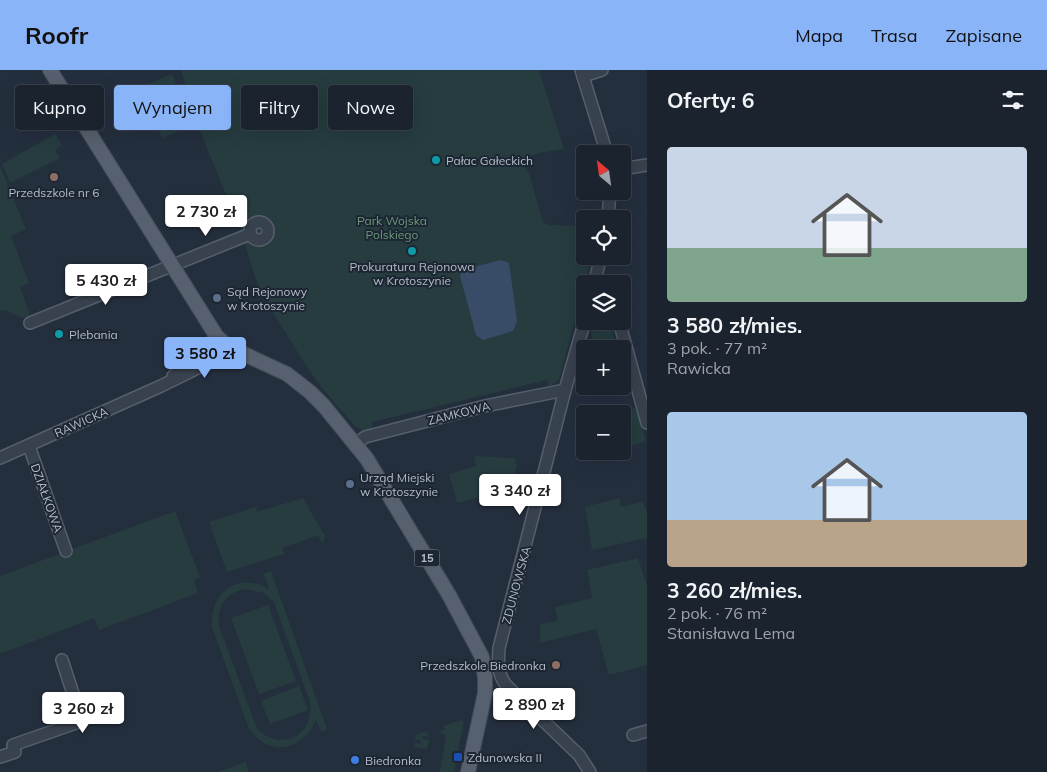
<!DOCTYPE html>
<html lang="pl">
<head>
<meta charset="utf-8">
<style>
  :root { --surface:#1b232e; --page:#242b36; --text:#f1f3f6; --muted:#a0a4aa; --line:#39404a; --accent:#8ab4f8 }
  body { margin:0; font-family:Mulish,sans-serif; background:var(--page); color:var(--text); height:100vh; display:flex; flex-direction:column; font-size:19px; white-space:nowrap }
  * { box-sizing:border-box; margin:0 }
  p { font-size:16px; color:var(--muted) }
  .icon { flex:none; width:28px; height:28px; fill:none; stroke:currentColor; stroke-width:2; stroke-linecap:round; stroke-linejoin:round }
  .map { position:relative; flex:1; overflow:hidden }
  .details { display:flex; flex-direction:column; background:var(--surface); width:400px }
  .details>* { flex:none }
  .hud { position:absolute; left:15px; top:15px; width:475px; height:45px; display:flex; gap:10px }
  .needle { width:32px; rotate:331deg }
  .fabs { position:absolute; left:576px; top:75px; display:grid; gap:10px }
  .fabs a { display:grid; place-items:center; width:55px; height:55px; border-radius:5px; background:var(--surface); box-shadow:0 5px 20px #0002,0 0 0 1px var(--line); font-size:25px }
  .price { position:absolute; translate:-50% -42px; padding:0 11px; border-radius:5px; background:#fff; color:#222; font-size:16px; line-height:32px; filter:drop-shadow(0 1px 2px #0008) }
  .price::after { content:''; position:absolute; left:50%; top:30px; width:15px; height:11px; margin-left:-8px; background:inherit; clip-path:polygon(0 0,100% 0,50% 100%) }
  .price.current { background:var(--accent); color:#111 }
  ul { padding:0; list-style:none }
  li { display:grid; align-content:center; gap:10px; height:265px; padding:0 20px }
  li span { display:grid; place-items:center; height:155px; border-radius:5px; color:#555 }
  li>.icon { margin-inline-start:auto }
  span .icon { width:90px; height:90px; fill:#fffc; stroke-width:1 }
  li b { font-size:21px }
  h2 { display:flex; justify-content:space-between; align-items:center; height:60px; padding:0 20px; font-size:21px }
  .chip { padding:0 18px; border-radius:5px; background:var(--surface); box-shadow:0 5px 20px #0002,0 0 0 1px var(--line); font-size:18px; line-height:45px }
  .chip.current { background:var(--accent); color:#111 }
  header { display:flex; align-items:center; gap:30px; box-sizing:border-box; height:70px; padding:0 25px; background:var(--accent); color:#111 }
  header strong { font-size:24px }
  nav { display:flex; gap:28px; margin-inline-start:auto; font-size:18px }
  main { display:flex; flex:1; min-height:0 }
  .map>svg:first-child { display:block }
  .green { fill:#263c3f; fill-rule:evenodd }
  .water { fill:#394c67 }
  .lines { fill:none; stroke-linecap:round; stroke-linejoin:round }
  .minor-casing { stroke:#565f6c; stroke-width:14 }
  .major-casing { stroke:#414a57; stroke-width:16 }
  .minor { stroke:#38414e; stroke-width:11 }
  .major { stroke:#56606e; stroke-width:14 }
  .culture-dot { fill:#0f9aa8; stroke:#1d2633; stroke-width:2 }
  .education-dot { fill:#8d6e63; stroke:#1d2633; stroke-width:2 }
  .service-dot { fill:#5c6f8a; stroke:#1d2633; stroke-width:2 }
  .transit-dot { fill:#1a4fb4; stroke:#1d2633; stroke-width:2 }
  .shop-dot { fill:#3f7fe0; stroke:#1d2633; stroke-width:2 }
  .labels { text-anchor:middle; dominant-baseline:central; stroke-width:4; stroke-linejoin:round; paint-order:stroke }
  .shield { fill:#1d2633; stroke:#878f9c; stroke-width:1 }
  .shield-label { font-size:11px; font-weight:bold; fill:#b4bcc9 }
  .poi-label { font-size:12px; fill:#b4bcc9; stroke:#1d2633; text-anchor:start }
  .park-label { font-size:12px; fill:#6b9a76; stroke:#1d2633 }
  .street-label { font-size:12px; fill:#b4bcc9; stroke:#1d2633 }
</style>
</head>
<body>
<header>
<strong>Roofr</strong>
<nav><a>Mapa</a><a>Trasa</a><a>Zapisane</a></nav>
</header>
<main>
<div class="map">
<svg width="647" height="702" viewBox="0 0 647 702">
  <rect width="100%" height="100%" fill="#242f3e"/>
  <g class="green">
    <polygon points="181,0 539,0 564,79 539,83 524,88 524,96 530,106 542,150 547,155 585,156 585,186 592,186 559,310 549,317 547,310 372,352 373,360 364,361 354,355 322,318 307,297 260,222 240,159 198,56"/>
    <polygon points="172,4 193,55 162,68 141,17"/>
    <polygon points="55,64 62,75 55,80 60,88 10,113 2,94"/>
    <polygon points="0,96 26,159 11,166 29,213 20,217 30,245 22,248 6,240 0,241"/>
    <polygon points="595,251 610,251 617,279 589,279"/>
    <polygon points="637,338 646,371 623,379 622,344 609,344"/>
    <polygon points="474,386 515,388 515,393 517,394 510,422 502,422 457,433 449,404 476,396"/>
    <polygon points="303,428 325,466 324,471 321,472 319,465 282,478 284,484 227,502 209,452 256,437 257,442"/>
    <polygon points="619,428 621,437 642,432 647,442 647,468 592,480 585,437"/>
    <polygon points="175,441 200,507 194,510 198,523 99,560 94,548 0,584 0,506"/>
    <polygon points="638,488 647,516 647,595 609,605 596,559 540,573 540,554 558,551 555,537 592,528 587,500"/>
    <path d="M 271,501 L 327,659 L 321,662 L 316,650 C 302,681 270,688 249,659 L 212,557 C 209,523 238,501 269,519 L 264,504 ZM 245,519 L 264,523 L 274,532 L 310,632 C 315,666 281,682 257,659 L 219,556 C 216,537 226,523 245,519 Z"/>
    <polygon points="268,535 296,611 259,624 231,548"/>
    <polygon points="299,616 308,640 270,654 261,631"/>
    <polygon points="461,650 464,651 454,702 440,702 446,665 438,662 445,659 444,656"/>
    <polygon points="424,662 428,663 429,667 423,666 422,669 429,670 427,679 414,677 414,673 421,674 421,671 415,669 416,665"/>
    <polygon points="246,692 249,702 217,702"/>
  </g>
  <polygon class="water" points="501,190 509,193 517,251 513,261 483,270 476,265 460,206 462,201 466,199"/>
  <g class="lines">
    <g class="minor-casing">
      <g id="minor">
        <polyline points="581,0 607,84"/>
        <polyline points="583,6 602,0"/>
        <polyline points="622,99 647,95"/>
        <polyline points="608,149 610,121"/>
        <circle cx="259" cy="161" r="9"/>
        <polyline points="594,214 601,186"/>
        <path d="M 585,250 L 565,320 L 499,578 C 498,592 497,603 506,615 L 579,685 L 590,702"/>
        <polyline points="619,251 647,353"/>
        <polyline points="30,253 250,164"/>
        <polyline points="173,306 217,267"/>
        <polyline points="356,374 365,367 485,336 565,320"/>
        <polyline points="29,376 66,481"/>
        <polyline points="0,388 161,316 220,287 229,277"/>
        <polyline points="633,665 647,661"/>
        <polyline points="0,687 15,682 13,675 82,651 62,590"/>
      </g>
    </g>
    <g class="major-casing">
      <polyline id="major" points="50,0 217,267 229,277 287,304 310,322 324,336 367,389 449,525 482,587 485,608 485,623 468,702"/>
    </g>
    <use href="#minor" class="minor"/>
    <use href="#major" class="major"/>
  </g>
  <g class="culture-dot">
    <circle cx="436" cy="90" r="5"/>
    <circle cx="412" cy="181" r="5"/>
    <circle cx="59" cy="264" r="5"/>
  </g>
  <g class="education-dot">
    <circle cx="54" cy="107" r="5"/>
    <circle cx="556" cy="595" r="5"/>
  </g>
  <g class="service-dot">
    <circle cx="217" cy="228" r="5"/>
    <circle cx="350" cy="414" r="5"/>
  </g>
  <rect class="transit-dot" x="453" y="682" width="10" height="10" rx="2.5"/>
  <circle class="shop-dot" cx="355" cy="690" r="5"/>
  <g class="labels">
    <rect class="shield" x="414.5" y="479.5" width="25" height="17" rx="4"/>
    <g class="shield-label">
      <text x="427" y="488">15</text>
    </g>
    <g class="poi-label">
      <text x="446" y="90">Pałac Gałeckich</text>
      <text x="54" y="122" text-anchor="middle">Przedszkole nr 6</text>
      <text x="412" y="196" text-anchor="middle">Prokuratura Rejonowa<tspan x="412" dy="14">w Krotoszynie</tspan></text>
      <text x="227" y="221">Sąd Rejonowy<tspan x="227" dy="14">w Krotoszynie</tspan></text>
      <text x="69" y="264">Plebania</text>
      <text x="360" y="407">Urząd Miejski<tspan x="360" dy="14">w Krotoszynie</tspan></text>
      <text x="546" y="595" text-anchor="end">Przedszkole Biedronka</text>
      <text x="468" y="687">Zdunowska II</text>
      <text x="365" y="690">Biedronka</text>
    </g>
    <g class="park-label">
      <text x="392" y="150">Park Wojska<tspan x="392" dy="14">Polskiego</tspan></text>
    </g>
    <g class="street-label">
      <text transform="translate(459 343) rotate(-14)">ZAMKOWA</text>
      <text transform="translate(81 352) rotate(-24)">RAWICKA</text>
      <text transform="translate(47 428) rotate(70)">DZIAŁKOWA</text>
      <text transform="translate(516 515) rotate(-75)">ZDUNOWSKA</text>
    </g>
  </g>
</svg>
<div class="fabs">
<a><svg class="needle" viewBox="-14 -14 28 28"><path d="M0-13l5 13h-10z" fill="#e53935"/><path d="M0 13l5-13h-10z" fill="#a0a4aa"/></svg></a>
<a><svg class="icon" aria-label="locate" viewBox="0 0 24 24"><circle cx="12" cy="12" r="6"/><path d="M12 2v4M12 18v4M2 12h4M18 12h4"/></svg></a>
<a><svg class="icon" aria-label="layers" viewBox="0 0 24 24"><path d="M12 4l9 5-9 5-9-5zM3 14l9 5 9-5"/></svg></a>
<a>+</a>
<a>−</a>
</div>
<b class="price" style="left:206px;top:167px">2 730 zł</b>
<b class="price" style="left:106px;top:236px">5 430 zł</b>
<b class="price current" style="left:205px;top:309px">3 580 zł</b>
<b class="price" style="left:520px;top:446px">3 340 zł</b>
<b class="price" style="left:534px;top:660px">2 890 zł</b>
<b class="price" style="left:83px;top:664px">3 260 zł</b>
<div class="hud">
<a class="chip">Kupno</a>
<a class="chip current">Wynajem</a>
<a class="chip">Filtry</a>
<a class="chip">Nowe</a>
</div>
</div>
<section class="details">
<h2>Oferty: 6<svg class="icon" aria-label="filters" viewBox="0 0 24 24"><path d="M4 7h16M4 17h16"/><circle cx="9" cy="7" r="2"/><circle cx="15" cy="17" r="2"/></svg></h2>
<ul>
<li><span style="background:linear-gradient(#c9d6e8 65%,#7fa58c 0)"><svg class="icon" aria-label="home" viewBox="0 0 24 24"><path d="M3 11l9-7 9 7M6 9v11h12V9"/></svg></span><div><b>3 580 zł/mies.</b><p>3 pok. · 77 m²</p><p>Rawicka</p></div></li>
<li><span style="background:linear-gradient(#a9c7e8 70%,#b9a48a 0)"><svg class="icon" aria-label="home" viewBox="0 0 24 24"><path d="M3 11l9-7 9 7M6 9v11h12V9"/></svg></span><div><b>3 260 zł/mies.</b><p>2 pok. · 76 m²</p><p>Stanisława Lema</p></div></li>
</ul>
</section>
</main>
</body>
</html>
